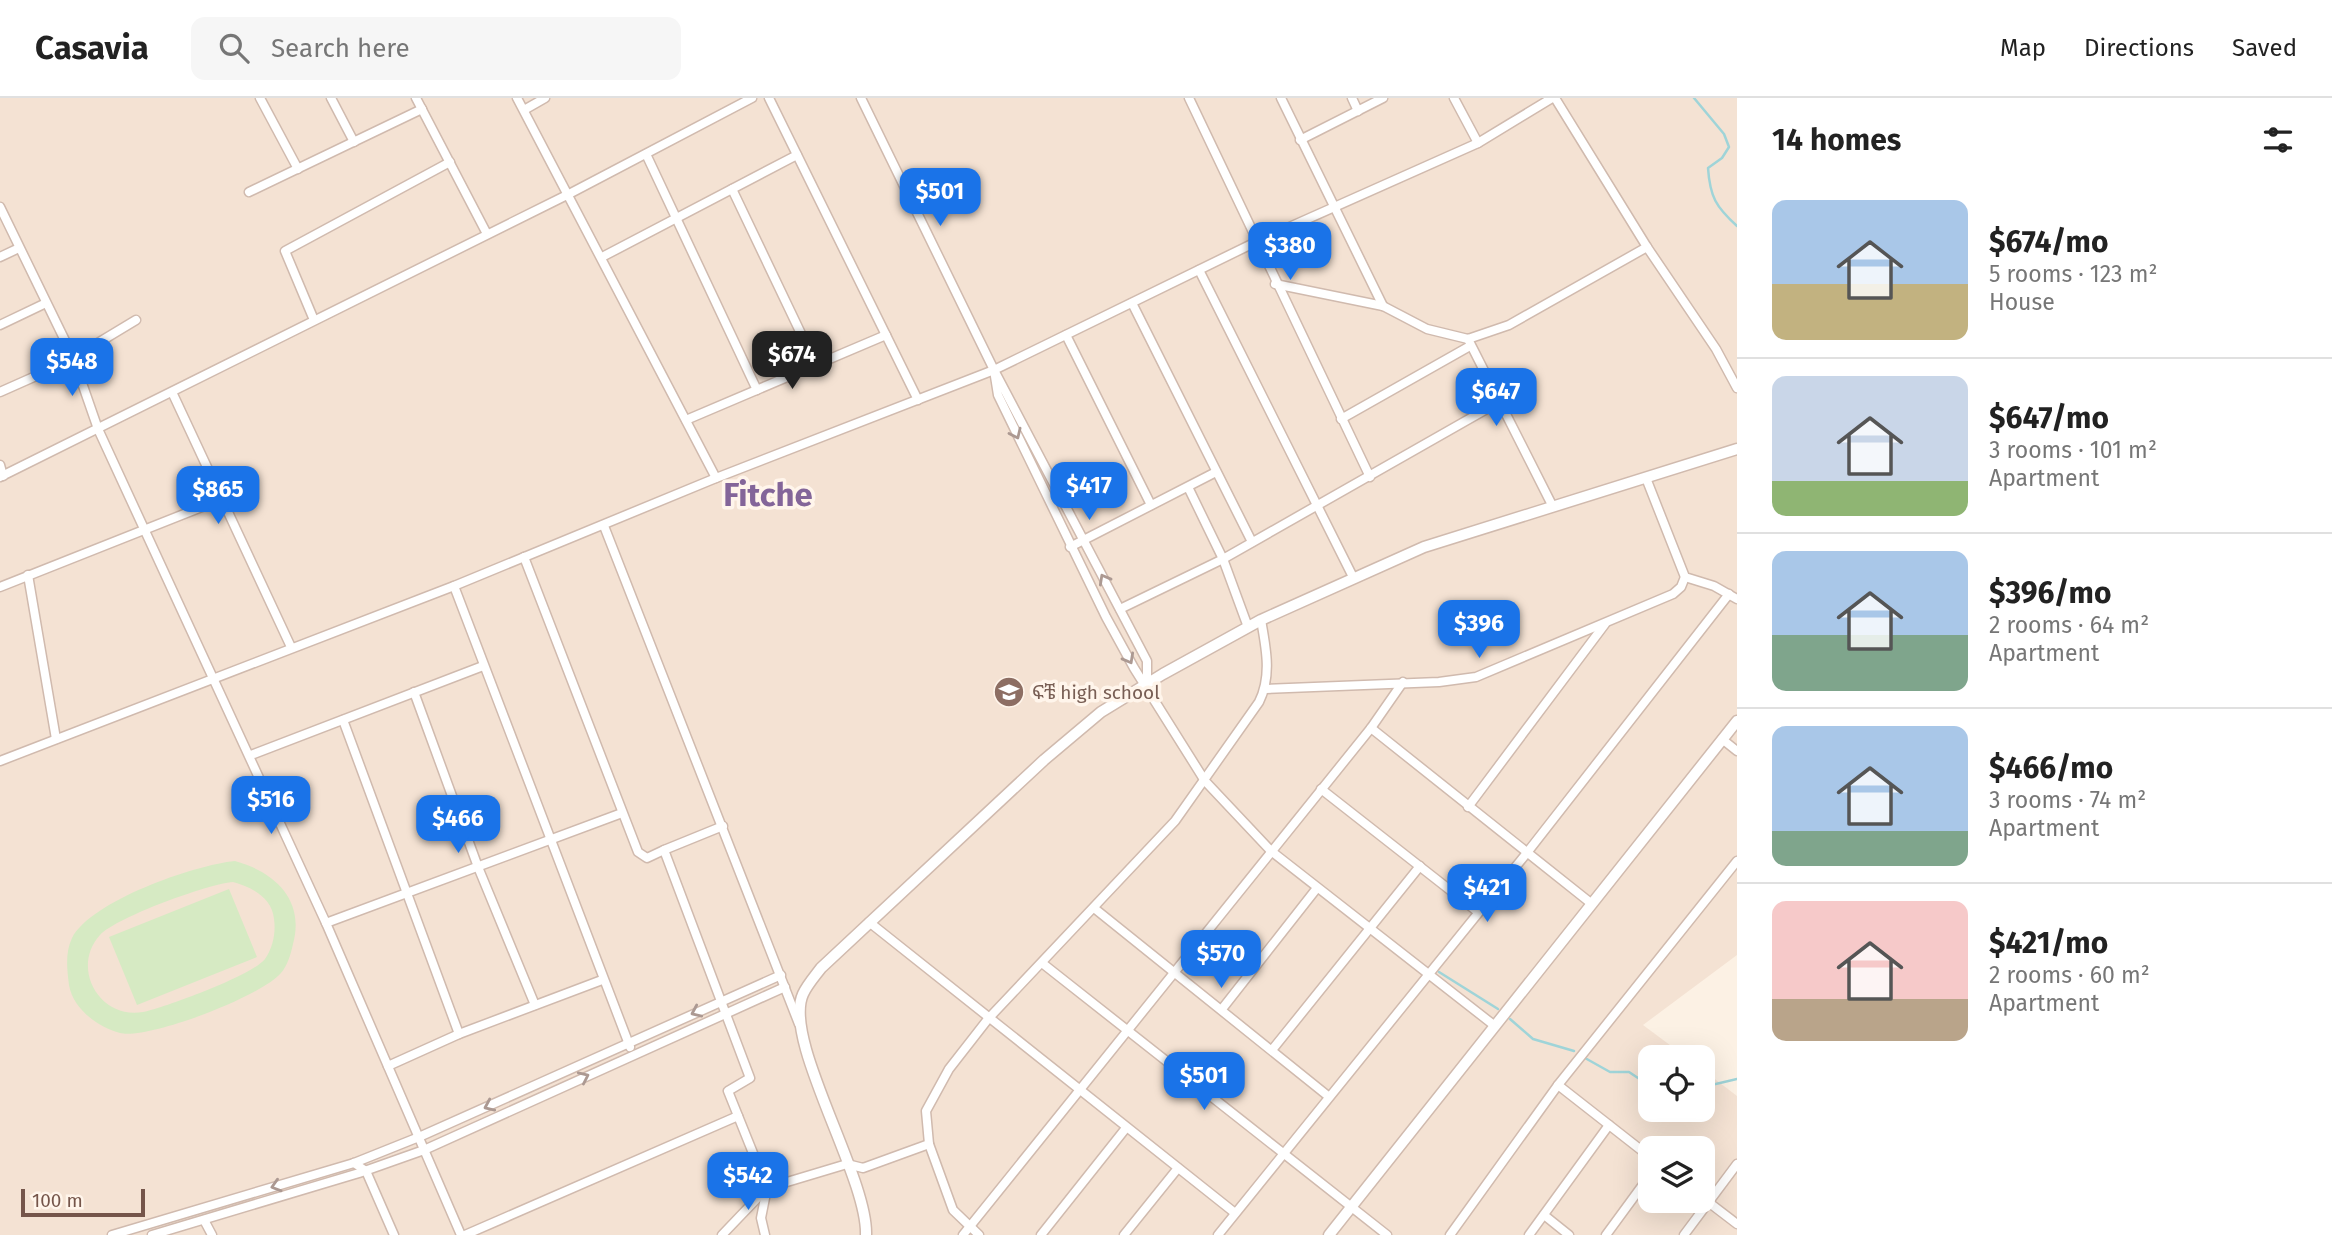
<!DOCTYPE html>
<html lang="en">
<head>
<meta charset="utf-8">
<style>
  :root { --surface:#fff; --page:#f6f6f6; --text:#222; --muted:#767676; --line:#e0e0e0; --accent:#1a73e8 }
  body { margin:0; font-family:"Fira Sans","Noto Sans Ethiopic",sans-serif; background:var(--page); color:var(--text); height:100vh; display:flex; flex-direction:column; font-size:26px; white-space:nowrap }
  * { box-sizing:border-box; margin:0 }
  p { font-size:23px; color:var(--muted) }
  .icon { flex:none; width:38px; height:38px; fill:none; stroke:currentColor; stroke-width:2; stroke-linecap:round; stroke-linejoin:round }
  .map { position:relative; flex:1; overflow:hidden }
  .details { display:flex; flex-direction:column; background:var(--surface); width:595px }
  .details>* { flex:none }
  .controls { position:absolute; left:1638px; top:947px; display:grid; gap:14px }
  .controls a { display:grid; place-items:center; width:77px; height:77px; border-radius:14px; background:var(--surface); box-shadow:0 7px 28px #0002; font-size:35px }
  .scale { position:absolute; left:21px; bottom:18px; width:124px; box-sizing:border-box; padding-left:7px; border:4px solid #75554a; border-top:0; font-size:19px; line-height:24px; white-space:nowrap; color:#75554a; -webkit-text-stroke:5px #fff5eb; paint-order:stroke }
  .price { position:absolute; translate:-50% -60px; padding:0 16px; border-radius:14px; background:var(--accent); color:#fff; font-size:23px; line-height:46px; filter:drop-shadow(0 2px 4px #0008) }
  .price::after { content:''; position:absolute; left:50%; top:42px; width:21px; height:16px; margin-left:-10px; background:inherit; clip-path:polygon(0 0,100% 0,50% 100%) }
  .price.selected { background:#222; color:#fff }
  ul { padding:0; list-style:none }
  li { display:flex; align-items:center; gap:21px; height:175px; padding:0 35px }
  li+li { border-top:2px solid var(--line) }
  li span { display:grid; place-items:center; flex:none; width:196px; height:140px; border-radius:14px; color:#555 }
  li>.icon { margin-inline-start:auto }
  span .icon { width:84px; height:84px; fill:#fffc; stroke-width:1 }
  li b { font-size:30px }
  h2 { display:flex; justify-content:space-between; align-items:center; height:84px; padding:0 35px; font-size:30px }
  header { display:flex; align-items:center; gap:42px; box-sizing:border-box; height:98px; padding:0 35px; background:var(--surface); border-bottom:2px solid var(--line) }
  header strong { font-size:33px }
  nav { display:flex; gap:38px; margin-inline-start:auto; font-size:24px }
  .search { width:490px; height:63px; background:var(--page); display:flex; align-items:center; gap:18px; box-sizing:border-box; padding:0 24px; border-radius:14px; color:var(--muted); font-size:26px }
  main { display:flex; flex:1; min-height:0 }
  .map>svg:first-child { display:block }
  .residential { fill:#f4e2d3; fill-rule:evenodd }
  .green { fill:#d6eac3; fill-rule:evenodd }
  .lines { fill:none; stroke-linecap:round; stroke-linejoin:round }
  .stream { stroke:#9fd4d8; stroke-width:2.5 }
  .minor-casing { stroke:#d0baae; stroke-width:11 }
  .tertiary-casing { stroke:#d0baae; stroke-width:13 }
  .minor { stroke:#fff; stroke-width:8 }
  .tertiary { stroke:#fff; stroke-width:10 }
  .oneway { stroke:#ac9992 }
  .labels { text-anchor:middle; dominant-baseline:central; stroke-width:7; stroke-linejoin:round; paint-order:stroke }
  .education-label { font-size:19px; fill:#785e54; stroke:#fff5eb; text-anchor:start }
  .town-label { font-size:33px; font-weight:bold; fill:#836599; stroke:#fff5eb }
</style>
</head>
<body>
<header>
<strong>Casavia</strong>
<div class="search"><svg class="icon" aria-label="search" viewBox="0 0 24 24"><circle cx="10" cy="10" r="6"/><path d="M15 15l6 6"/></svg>Search here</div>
<nav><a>Map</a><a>Directions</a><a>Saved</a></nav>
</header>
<main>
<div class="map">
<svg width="1737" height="1137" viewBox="0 0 1737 1137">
  <rect width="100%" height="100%" fill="#fcf1e4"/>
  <path class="residential" d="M 0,0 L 1737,0 L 1737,857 L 1643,927 L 1686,959 L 1650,959 L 1650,1012 L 1703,1012 L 1703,972 L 1737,998 L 1737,1137 L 0,1137 ZM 1650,1050 L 1703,1050 L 1703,1102 L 1650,1102 Z"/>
  <g class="green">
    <path d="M 235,763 C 275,774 305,802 293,846 C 291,856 287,868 281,875 C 262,898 148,942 120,935 C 98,929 73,911 69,887 C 67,871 65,855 72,840 C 91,803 194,767 235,763 ZM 233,784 C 251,789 272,799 274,821 C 276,834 273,850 265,861 C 253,877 164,910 143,914 C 100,922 70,870 100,837 C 117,819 208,786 233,784 Z"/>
    <polygon points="229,791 257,859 137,907 109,839"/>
  </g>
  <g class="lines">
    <g class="stream">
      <path d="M 1694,0 L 1724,36 L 1729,49 L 1722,60 L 1708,70 C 1710,99 1716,109 1737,128"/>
      <polyline points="1439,874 1498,911"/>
      <polyline points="1510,921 1533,941 1574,953"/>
      <polyline points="1585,960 1610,974 1629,974 1644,984 1642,992 1650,1001"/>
      <polyline points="1703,989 1737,981"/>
    </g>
    <g class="minor-casing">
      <g id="minor">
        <polyline points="260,0 298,71"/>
        <polyline points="331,0 354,44"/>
        <polyline points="416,0 487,136"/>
        <polyline points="517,0 716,380"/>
        <polyline points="769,0 918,302"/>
        <polyline points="861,0 994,272 1147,563 1147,588"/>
        <polyline points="1189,0 1370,379"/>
        <polyline points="1281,0 1383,208"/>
        <polyline points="1352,0 1358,13"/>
        <polyline points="1454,0 1478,45"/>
        <polyline points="1555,0 1647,149 1716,251 1737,290"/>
        <polyline points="524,12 545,0"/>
        <polyline points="1300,42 1383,0"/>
        <polyline points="646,56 757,292"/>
        <polyline points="732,91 816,267"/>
        <polyline points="249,94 422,11"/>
        <polyline points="0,109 73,259 98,331 326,825 461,1137"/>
        <polyline points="0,159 19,150"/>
        <polyline points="602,159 797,57"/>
        <polyline points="1199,172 1353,479"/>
        <polyline points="1275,186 1383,208 1427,231 1468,241 1509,227 1647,149"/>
        <polyline points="1132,205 1252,444"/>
        <polyline points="314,222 285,153 450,64"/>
        <polyline points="0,227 46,205"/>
        <polyline points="1066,237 1151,407"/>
        <polyline points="1468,241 1552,407"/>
        <polyline points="994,272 998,297 1106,519 1134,570 1205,683 1271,753 1495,928"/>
        <polyline points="0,294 63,266 136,222"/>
        <polyline points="172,294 291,549"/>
        <polyline points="1341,321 1470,248"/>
        <polyline points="686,322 886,237"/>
        <polyline points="0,367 3,378"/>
        <polyline points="0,379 569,96 752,0"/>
        <polyline points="1646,380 1685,479 1714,488 1737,501"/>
        <polyline points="1188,389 1223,461 1248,529"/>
        <polyline points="604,428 799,926"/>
        <polyline points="1070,449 1216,374"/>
        <polyline points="524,459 638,754 647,760 664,752 750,980 728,993 767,1090 761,1120 765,1137"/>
        <polyline points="28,477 56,641"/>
        <polyline points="454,488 630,949"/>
        <polyline points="0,489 222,401"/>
        <polyline points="1120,511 1223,461 1499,304"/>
        <polyline points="1266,591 1439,584 1476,579 1673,496 1681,489 1685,479"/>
        <polyline points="414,594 478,769 535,907"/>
        <polyline points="343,622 459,936"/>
        <polyline points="1371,630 1592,806"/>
        <polyline points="1722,641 1737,653"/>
        <polyline points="251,657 483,568"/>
        <polyline points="0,663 454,488 716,380 994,272 1258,143 1478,45 1552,0"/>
        <polyline points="1321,691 1478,814"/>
        <polyline points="1468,709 1605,526"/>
        <polyline points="664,752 723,728"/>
        <polyline points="1094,810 1328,998"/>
        <polyline points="869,824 1235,1115"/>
        <polyline points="326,825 622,715"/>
        <polyline points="1042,865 1387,1137"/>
        <polyline points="1222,911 1317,790"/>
        <polyline points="1272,952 1420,768"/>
        <polyline points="388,968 459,936 602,882"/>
        <polyline points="1558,987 1650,1059"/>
        <polyline points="354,1065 366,1073 394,1137"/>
        <polyline points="1703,1100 1737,1126"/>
        <polyline points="1544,1117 1569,1137"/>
        <polyline points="204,1122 212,1137"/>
        <polyline points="112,1137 354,1065 419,1039 781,877"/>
        <polyline points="152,1137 359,1075 424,1052 785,889"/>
        <polyline points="465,1137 738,1018"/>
        <polyline points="722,1137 767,1090 847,1066 863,1070 929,1046"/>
        <polyline points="963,1137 1371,630 1403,584"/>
        <path d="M 979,1137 L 953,1112 L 929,1046 L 926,1013 L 949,971 L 988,921 L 1175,723 L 1259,604 C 1272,578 1266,550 1261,522"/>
        <polyline points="1041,1137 1126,1030"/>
        <polyline points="1124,1137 1178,1070"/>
        <polyline points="1218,1137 1526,756 1729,496"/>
        <polyline points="1450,1137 1558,987 1737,763"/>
        <polyline points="1529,1137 1609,1027"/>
        <polyline points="1606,1137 1650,1077"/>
        <polyline points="1684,1137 1737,1066"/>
      </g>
    </g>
    <g class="tertiary-casing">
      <g id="tertiary">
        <path d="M 866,1137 C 868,1079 782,942 803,896 C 807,887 815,878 821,870 L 1044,662 L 1101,614 L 1163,576 L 1261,522 L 1424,449 L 1737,351"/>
        <polyline points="1329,1137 1737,623"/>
      </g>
    </g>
    <use href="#minor" class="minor"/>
    <use href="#tertiary" class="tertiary"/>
  </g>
  <defs><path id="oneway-chevron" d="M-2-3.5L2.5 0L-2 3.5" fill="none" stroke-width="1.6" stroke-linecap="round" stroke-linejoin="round" transform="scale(1.75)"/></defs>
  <g class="oneway">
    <use href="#oneway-chevron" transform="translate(1016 336) rotate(65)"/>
    <use href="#oneway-chevron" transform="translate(1104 481) rotate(-119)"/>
    <use href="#oneway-chevron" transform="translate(1129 561) rotate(61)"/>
    <use href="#oneway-chevron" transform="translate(696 914) rotate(156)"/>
    <use href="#oneway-chevron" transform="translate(584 979) rotate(-25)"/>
    <use href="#oneway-chevron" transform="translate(489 1008) rotate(156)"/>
    <use href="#oneway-chevron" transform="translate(276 1088) rotate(163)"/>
  </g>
  <defs>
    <g id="school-disc" transform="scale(1.575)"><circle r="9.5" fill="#8d6e63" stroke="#fff5eb"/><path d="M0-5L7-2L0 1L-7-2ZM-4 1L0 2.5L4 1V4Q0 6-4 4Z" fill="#fff"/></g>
  </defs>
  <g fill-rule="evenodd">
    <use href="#school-disc" x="1009" y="594"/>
  </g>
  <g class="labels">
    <g class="education-label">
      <text x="1032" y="594">ፍቼ high school</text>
    </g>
    <g class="town-label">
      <text x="768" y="397">Fitche</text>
    </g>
  </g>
</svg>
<div class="controls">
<a><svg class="icon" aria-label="locate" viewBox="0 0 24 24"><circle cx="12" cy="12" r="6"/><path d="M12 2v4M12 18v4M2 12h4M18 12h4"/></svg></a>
<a><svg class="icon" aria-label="layers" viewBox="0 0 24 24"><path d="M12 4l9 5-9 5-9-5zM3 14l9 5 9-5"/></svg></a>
</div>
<div class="scale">100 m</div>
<b class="price" style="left:940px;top:130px">$501</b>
<b class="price" style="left:1290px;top:184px">$380</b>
<b class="price selected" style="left:792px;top:293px">$674</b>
<b class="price" style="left:72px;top:300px">$548</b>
<b class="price" style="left:1496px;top:330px">$647</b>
<b class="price" style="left:1089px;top:424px">$417</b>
<b class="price" style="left:218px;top:428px">$865</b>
<b class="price" style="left:1479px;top:562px">$396</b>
<b class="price" style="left:271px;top:738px">$516</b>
<b class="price" style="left:458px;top:757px">$466</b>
<b class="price" style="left:1487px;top:826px">$421</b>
<b class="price" style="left:1221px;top:892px">$570</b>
<b class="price" style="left:1204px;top:1014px">$501</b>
<b class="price" style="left:748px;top:1114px">$542</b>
</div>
<section class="details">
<h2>14 homes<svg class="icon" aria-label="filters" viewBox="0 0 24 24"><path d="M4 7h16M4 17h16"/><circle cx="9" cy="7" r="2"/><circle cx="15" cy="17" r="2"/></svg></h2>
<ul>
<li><span style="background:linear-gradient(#a9c7e8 60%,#c2b280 0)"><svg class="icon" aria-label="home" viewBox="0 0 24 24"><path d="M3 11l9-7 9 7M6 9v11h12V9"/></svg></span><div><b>$674/mo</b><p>5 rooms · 123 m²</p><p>House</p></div></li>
<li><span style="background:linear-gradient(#c9d6e8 75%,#8fb573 0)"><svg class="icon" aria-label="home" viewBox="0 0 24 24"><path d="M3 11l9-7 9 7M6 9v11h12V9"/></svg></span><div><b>$647/mo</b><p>3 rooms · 101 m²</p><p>Apartment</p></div></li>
<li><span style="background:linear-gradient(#a9c7e8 60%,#7fa58c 0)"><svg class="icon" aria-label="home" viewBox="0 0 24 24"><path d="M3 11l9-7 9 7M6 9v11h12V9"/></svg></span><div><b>$396/mo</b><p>2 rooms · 64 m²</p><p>Apartment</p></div></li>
<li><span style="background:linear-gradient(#a9c7e8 75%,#7fa58c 0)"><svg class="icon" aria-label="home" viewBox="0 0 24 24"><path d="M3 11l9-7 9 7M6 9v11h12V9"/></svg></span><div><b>$466/mo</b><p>3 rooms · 74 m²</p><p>Apartment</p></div></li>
<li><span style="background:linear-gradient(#f6c9c9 70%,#b9a48a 0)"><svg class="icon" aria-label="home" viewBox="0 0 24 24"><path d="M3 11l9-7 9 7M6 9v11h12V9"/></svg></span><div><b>$421/mo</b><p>2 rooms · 60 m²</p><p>Apartment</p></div></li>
</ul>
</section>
</main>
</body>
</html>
